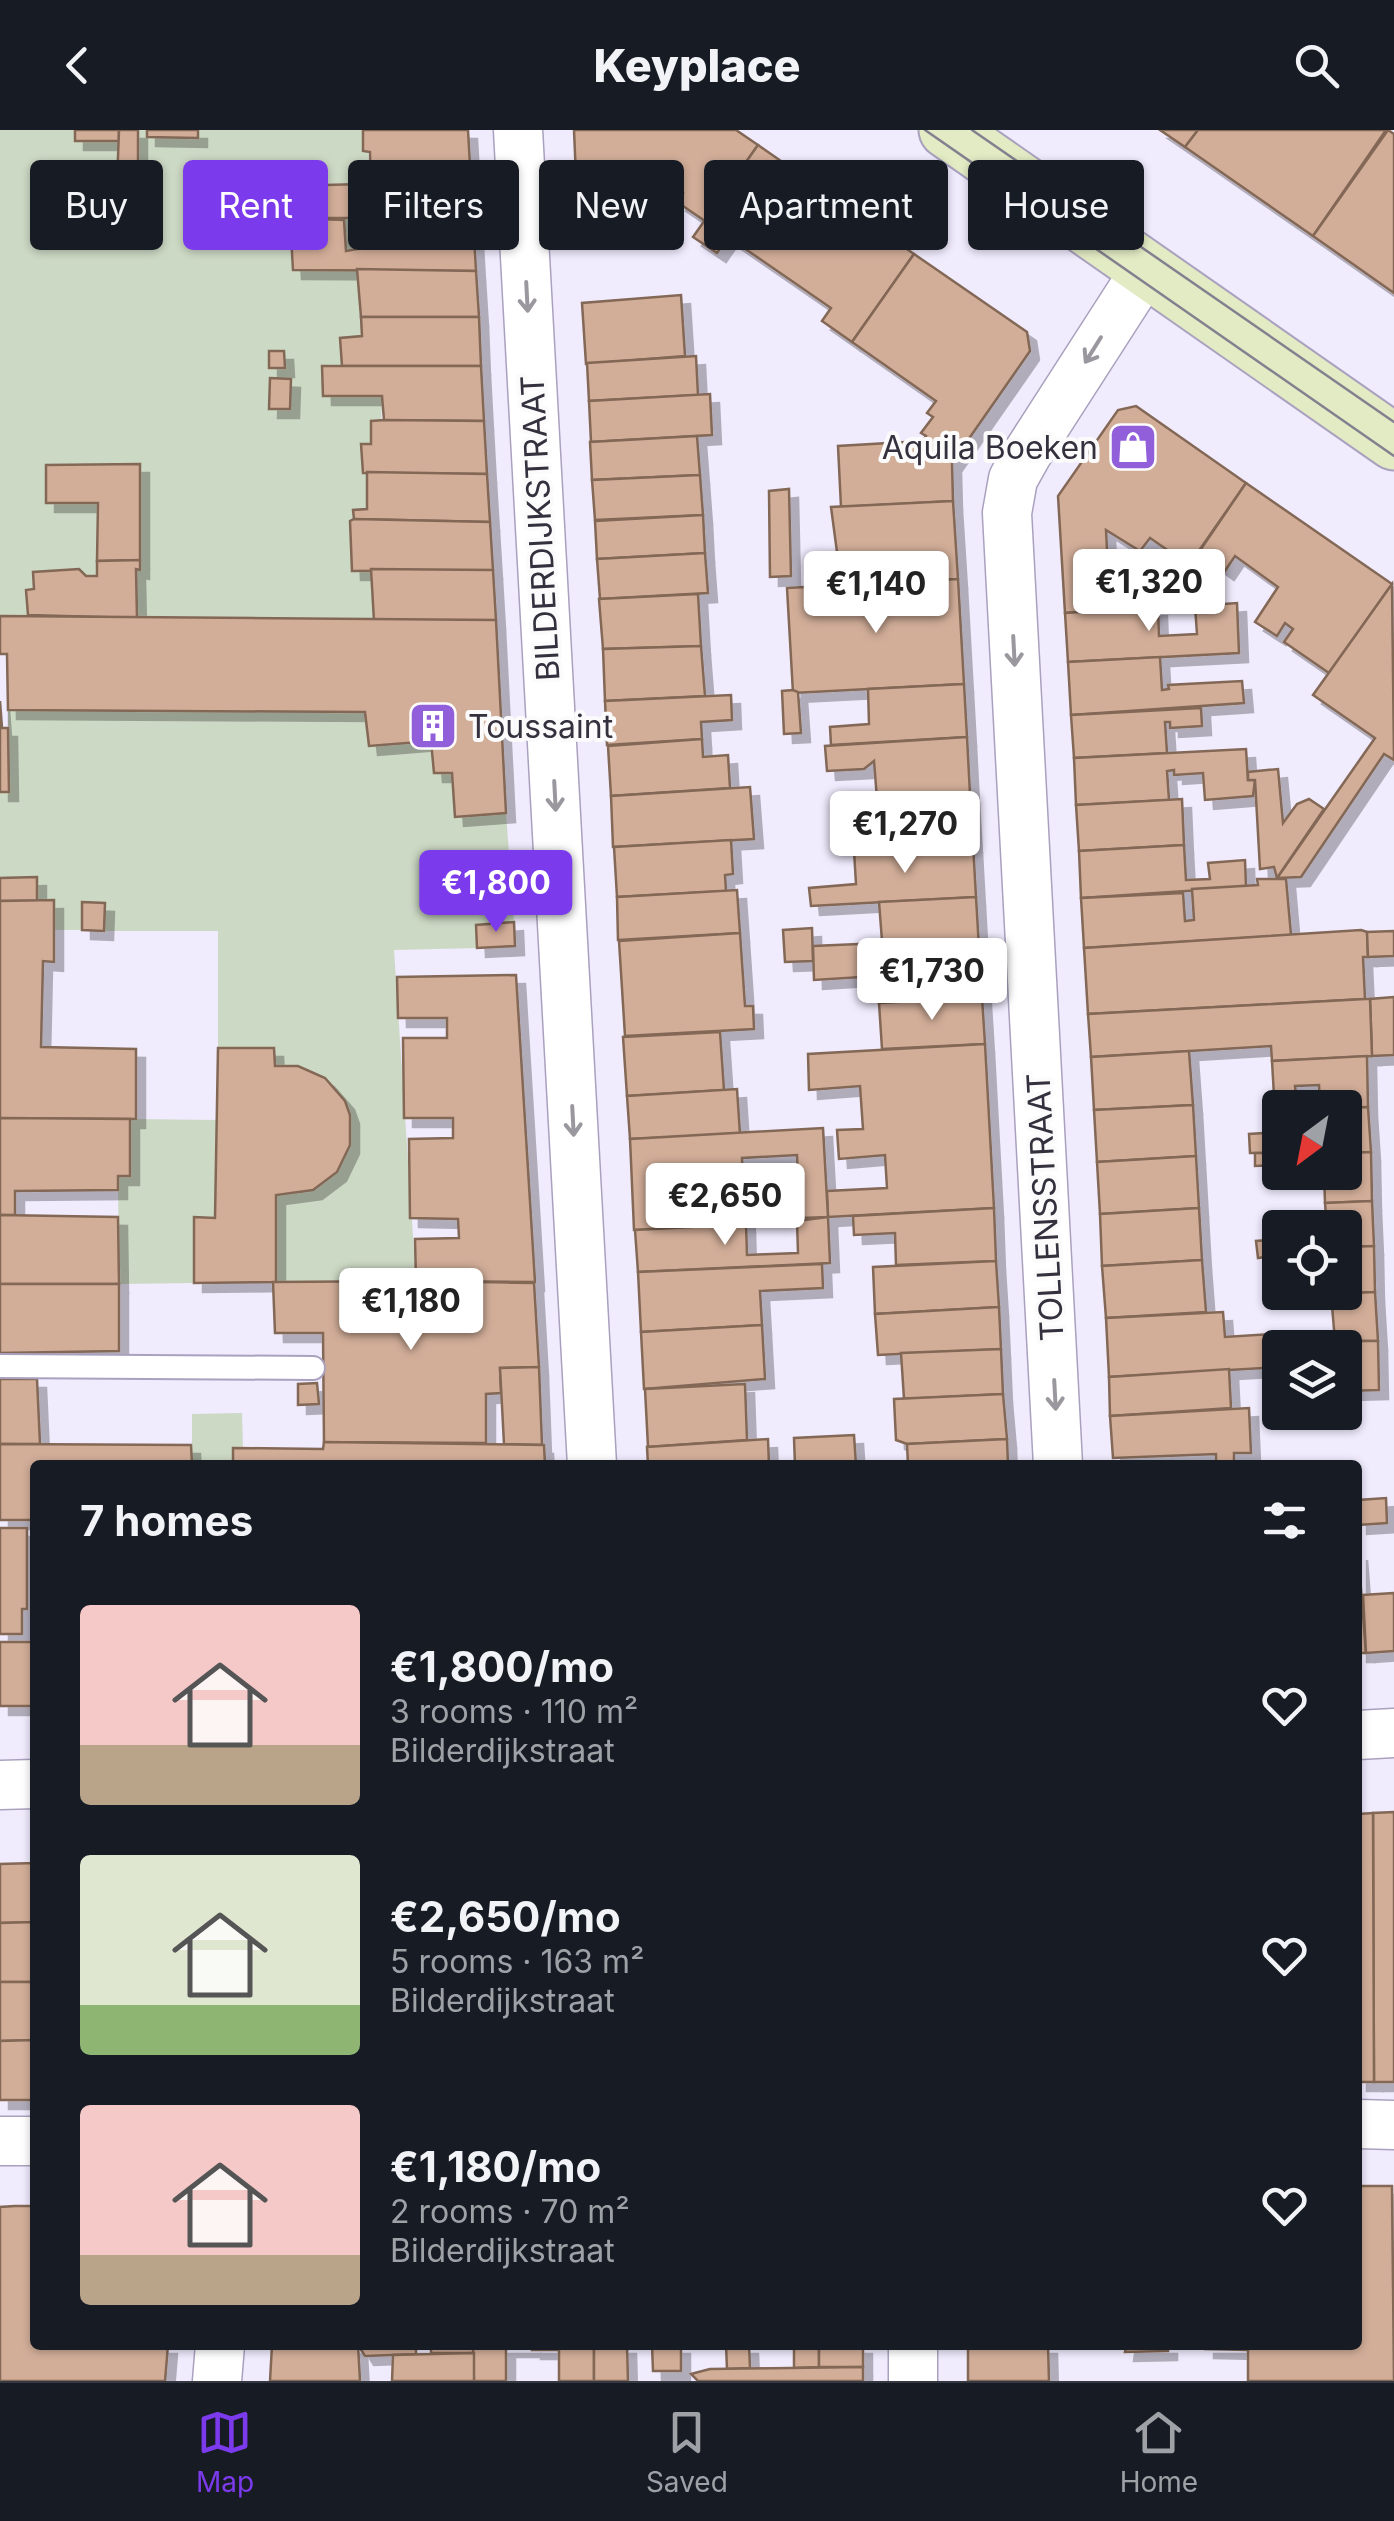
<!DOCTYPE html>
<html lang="en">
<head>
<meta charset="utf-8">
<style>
  :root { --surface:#171b24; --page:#242831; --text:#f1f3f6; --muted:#9ea1a6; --line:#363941; --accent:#7c3aed }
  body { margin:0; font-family:Inter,sans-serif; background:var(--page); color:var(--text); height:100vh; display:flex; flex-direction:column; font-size:38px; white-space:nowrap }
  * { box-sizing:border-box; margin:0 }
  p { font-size:32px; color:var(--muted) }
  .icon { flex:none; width:55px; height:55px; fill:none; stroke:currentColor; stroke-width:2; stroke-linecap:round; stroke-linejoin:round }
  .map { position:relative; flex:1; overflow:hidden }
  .drawer { position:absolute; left:30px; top:1330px; width:1332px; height:890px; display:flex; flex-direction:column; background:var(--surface); border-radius:10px; box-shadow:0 2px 8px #0004 }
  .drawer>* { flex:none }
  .hud { position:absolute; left:30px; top:30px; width:1335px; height:90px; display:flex; gap:20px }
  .needle { width:65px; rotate:212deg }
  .controls { position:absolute; left:1262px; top:960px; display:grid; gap:20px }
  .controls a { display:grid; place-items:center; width:100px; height:100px; border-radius:10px; background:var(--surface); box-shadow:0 2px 8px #0004; font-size:50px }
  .price { position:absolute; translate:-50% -85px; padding:0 22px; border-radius:10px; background:#fff; color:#222; font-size:32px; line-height:65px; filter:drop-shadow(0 2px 5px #0008) }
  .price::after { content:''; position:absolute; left:50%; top:60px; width:30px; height:22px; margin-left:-15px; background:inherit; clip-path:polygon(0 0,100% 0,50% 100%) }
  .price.active { background:var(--accent); color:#fff }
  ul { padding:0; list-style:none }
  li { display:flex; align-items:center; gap:30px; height:250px; padding:0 50px }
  li span { display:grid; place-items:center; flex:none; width:280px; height:200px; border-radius:10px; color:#555 }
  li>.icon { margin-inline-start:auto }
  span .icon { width:120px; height:120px; fill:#fffc; stroke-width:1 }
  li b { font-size:42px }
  h2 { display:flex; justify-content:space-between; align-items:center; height:120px; padding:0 50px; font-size:42px }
  .chip { padding:0 35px; border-radius:10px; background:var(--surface); box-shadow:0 2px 8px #0004; font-size:35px; line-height:90px }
  .chip.active { background:var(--accent); color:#fff }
  header { display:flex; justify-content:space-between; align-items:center; height:130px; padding:0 50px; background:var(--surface); font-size:45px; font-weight:800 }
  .tab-bar { display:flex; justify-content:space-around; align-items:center; height:140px; border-top:2px solid var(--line); background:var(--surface); font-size:28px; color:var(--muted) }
  .tab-bar a { display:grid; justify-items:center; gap:5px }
  .tab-bar .active { color:var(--accent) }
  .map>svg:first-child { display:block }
  .green { fill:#ccd9c4 }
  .building { fill:#d2ae99; stroke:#836757; stroke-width:2.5; filter:url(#shadow) }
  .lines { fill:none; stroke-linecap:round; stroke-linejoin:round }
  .lane-casing { stroke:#aaa1bf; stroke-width:26 }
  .street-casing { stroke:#aaa1bf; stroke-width:51 }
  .secondary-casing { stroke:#aaa1bf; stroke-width:59 }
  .lane { stroke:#fff; stroke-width:22 }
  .street { stroke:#fff; stroke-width:48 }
  .secondary { stroke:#e2ebc4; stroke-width:55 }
  .tram { stroke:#858090; stroke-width:2.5 }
  .oneway { stroke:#9a989e }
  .labels { text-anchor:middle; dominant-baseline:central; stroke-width:8; stroke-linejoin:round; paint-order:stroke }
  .poi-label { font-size:32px; fill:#34303d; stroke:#fbfbfb; text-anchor:end }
  .street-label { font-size:32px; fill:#34303d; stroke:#fbfbfb }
</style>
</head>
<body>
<header><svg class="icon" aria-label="back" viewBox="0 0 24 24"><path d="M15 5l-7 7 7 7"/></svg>Keyplace<svg class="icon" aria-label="search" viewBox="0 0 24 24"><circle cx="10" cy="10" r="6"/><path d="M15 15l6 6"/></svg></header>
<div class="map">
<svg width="1394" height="2251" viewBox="0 0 1394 2251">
  <defs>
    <filter id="shadow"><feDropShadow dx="9" dy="9" stdDeviation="0" flood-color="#0004"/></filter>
  </defs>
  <rect width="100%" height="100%" fill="#f0ebfd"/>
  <g class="green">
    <polygon points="0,0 147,0 197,8 198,0 367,0 382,266 374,488 0,486"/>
    <path d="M 178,579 L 365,582 L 369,616 L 431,611 L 434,643 L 452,643 L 455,687 L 506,683 L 514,792 L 477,818 L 394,820 L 416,1151 L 273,1152 L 276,1065 C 376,1067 376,933 275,936 L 274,918 L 218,918 L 218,801 L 104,801 L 105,773 L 83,772 L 82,800 L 55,800 L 54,770 L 37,771 L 37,748 L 0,748 L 0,662 L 9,661 L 8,580 Z"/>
    <polygon points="130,989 218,990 215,1088 194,1088 194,1153 119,1154 118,1046 130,1046"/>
    <polygon points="242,1283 243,1318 233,1335 192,1335 192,1284"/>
  </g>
  <g class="building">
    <rect x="75" y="0" width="44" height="11"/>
    <polygon points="119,0 138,0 138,80 116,80"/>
    <polygon points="147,0 198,0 198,8 147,7"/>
    <polygon points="363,0 468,0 473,89 371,88 370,22 363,21"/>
    <polygon points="574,0 736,0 758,15 705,91 677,72 683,63 657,46 635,47 637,78 627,91 578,94"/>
    <polygon points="1160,0 1198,0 1185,17"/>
    <polygon points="1198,0 1386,0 1313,106 1185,17"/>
    <polygon points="1388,0 1394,4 1394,163 1313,106"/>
    <polygon points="758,15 914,124 852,212 822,191 831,178 728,107 717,123 693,107"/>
    <polygon points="362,54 368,58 369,88 290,88 289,56"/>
    <polygon points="290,88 344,90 346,121 357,119 354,89 473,89 476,141 293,140"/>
    <polygon points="914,124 1027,202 1030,221 952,333 953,371 841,377 838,316 923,311 926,306 921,303 933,287 927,283 936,271 852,212"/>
    <polygon points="357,139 476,141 479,187 361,187"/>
    <polygon points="681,165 685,226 586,234 582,173"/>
    <polygon points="361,187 479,187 481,236 342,236 340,208 362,206"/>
    <polygon points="269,221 284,221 285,238 269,238"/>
    <polygon points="696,226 698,265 589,271 587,233"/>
    <polygon points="322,236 481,236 484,291 384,290 382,266 323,266"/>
    <polygon points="270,248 291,249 290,279 269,279"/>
    <polygon points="710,264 712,305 591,312 589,271"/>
    <polygon points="1136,276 1246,353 1189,435 1150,408 1140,421 1106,400 1110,480 1065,483 1058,366 1118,280"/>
    <polygon points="384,290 484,291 487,344 363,343 361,314 371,314 371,291"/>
    <polygon points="697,306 700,345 592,350 590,312"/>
    <polygon points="140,334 140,430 97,431 98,373 46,373 46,335"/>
    <polygon points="367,342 487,344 490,392 354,389 353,380 367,379"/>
    <polygon points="700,345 703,385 595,390 592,350"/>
    <polygon points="1246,353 1392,454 1329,543 1284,512 1293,499 1285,493 1277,506 1255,492 1278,457 1235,426 1225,441 1199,422"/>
    <polygon points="789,359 791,446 770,447 769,361"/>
    <polygon points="953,371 958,449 835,455 834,437 839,437 831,377"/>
    <polygon points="703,385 705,423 597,429 595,391"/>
    <polygon points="354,389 490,392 493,440 352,441 350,391"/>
    <polygon points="705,423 708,463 600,469 597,429"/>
    <polygon points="140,430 140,440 136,439 137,488 28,485 26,460 34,459 33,442 79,439 86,446 97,446 97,431"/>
    <polygon points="371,439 493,440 496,490 374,491"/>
    <polygon points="958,449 964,554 793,563 787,458"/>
    <polygon points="1392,454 1394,630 1384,624 1301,747 1277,748 1375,608 1313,565"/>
    <polygon points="698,464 701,516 603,519 599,469"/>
    <polygon points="1237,473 1239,523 1068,532 1065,483 1158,477 1159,506 1197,504 1195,476"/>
    <polygon points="0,486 496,490 506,683 455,687 452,643 434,643 431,611 369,616 365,582 8,580 7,524 0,524"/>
    <polygon points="701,516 705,566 605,571 603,519"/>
    <polygon points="1160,527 1162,560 1169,559 1168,555 1242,551 1244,573 1071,585 1068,532"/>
    <polygon points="964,554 967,607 831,615 830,597 869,594 868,559"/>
    <polygon points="793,560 798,562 801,603 784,604 782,561"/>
    <polygon points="731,565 732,590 701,592 702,609 607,615 605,571"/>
    <polygon points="0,571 2,598 8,598 9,662 0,662"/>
    <polygon points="1201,578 1202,596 1170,598 1170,592 1165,592 1167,623 1074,628 1071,585"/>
    <polygon points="967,607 970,664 877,669 874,631 864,639 827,641 825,616"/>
    <polygon points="702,609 703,627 728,625 730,658 611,666 608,616"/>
    <polygon points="1246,619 1248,650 1255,650 1253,666 1205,670 1203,643 1174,645 1174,640 1167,641 1169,670 1076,675 1074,628"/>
    <polygon points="1278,639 1283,693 1297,674 1309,669 1324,679 1277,748 1274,737 1260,739 1255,650 1248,650 1248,642"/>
    <polygon points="750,657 754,709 613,717 611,666"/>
    <polygon points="970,664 973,714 854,721 853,712 879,711 877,669"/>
    <polygon points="1182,669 1184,715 1079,721 1076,675"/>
    <polygon points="731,710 733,744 725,745 726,761 617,767 614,717"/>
    <polygon points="973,714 976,767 811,776 809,758 856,754 854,721"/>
    <polygon points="1184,715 1186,750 1210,749 1208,733 1245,730 1246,757 1081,768 1079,721"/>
    <polygon points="37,747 37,771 0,771 0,748"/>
    <polygon points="1257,749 1286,749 1291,805 1084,818 1081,768 1183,763 1185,791 1194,790 1192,759 1258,755"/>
    <polygon points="737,760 740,803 618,810 617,767"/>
    <polygon points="976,767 979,818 883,824 879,772"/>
    <polygon points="54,770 54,832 43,831 41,917 136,919 136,989 0,988 0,771"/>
    <polygon points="82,772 105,773 104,801 82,800"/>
    <polygon points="514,792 515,816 477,818 476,795"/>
    <polygon points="812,798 813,831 785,832 783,800"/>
    <polygon points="1361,800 1367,802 1368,827 1363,827 1365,869 1088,884 1084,818"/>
    <polygon points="1394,801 1394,826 1368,827 1367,802"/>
    <polygon points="740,803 745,876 753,876 754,899 625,906 619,811"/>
    <polygon points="882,813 883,824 979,818 982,867 879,873 877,846 814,850 813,816"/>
    <polygon points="516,845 535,1152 416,1151 415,1109 459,1108 458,1089 410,1088 409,1009 453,1008 453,988 404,988 403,908 447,908 447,888 398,888 397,847"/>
    <polygon points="982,867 985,914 882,919 879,873"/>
    <polygon points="1394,867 1394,925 1372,926 1370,869"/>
    <polygon points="1365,869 1370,869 1372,926 1272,931 1271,916 1091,927 1088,884"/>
    <polygon points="720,902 724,960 627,966 623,907"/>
    <polygon points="985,914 994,1078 828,1087 827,1061 887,1058 885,1025 839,1029 837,1000 863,999 860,956 809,960 808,924"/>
    <polygon points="218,918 274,918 275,936 298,936 325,948 345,971 350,985 350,1015 337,1042 313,1060 276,1065 276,1152 194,1153 194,1087 215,1088"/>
    <polygon points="1189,921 1193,975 1094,980 1091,927"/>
    <polygon points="1367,926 1368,977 1320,978 1319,955 1295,956 1296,965 1274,966 1272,931"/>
    <polygon points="737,959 740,1004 630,1009 627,966"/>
    <polygon points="1193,975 1196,1026 1097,1032 1094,980"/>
    <polygon points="1368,977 1371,1022 1345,1023 1345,978 1331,978"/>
    <polygon points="0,988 130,989 130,1046 118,1046 118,1060 15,1061 15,1085 0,1085"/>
    <polygon points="823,998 828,1087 800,1088 797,1025 742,1028 746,1094 634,1100 630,1009"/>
    <polygon points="1278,1002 1278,1023 1250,1023 1249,1004"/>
    <polygon points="1371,1022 1372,1071 1325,1073 1324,1042 1345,1042 1345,1023"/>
    <polygon points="1255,1023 1278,1023 1279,1035 1255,1036"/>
    <polygon points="1196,1026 1199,1078 1100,1084 1097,1032"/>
    <polygon points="1372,1071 1374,1116 1345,1117 1345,1098 1327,1098 1325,1073"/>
    <polygon points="994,1078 996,1131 896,1135 895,1103 854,1105 853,1086"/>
    <polygon points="1199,1078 1202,1130 1102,1136 1100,1084"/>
    <polygon points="0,1085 118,1087 119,1154 0,1154"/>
    <polygon points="828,1087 830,1133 638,1142 635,1100 746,1094 747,1125 798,1123 797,1091"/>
    <polygon points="1280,1109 1280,1125 1258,1128 1256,1111"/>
    <polygon points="1374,1116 1375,1162 1331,1164 1345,1162 1345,1117"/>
    <polygon points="1202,1130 1206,1182 1106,1188 1102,1136"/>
    <polygon points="996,1131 999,1177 875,1184 873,1137"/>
    <polygon points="822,1134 823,1158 760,1161 762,1195 641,1202 638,1142"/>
    <polygon points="416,1151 534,1153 539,1237 500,1238 501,1263 486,1264 486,1313 324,1312 323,1203 275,1203 273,1152"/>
    <polygon points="0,1154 119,1154 119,1221 0,1223"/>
    <polygon points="1375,1162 1378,1211 1335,1211 1331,1164"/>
    <polygon points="999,1177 1001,1219 878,1225 875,1184"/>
    <polygon points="1223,1182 1225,1207 1287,1203 1288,1218 1280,1218 1280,1237 1109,1247 1106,1188"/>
    <polygon points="762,1195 765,1249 644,1259 641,1202"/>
    <polygon points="1287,1203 1334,1203 1335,1211 1378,1211 1379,1260 1345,1261 1345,1218 1288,1218"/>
    <polygon points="1001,1219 1003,1264 904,1269 901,1223"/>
    <polygon points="539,1237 542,1315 504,1314 500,1238"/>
    <polygon points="1229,1239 1231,1278 1110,1286 1109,1247"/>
    <polygon points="0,1249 37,1249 40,1314 0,1314"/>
    <polygon points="317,1253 319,1274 298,1275 298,1254"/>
    <polygon points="745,1254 747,1310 648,1317 645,1259"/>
    <polygon points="1003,1264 1007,1309 907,1314 896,1310 894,1269"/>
    <polygon points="1249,1278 1251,1323 1234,1323 1234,1335 1216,1335 1216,1324 1113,1328 1110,1286"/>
    <polygon points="854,1305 856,1335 795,1335 794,1308"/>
    <polygon points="768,1309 769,1335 648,1335 647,1317"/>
    <polygon points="1007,1309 1008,1335 908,1335 907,1314"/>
    <polygon points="324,1312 544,1315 545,1335 233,1335 233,1318 323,1319"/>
    <polygon points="0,1314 191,1315 192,1335 35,1335 35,1390 0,1390"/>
    <polygon points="1386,1368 1387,1393 1358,1395 1358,1370"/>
    <polygon points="0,1398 27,1398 27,1479 22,1479 22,1504 0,1504"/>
    <polygon points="1358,1421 1366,1523 1358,1523"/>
    <polygon points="1394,1463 1394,1521 1366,1523 1363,1465"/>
    <rect x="0" y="1512" width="35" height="64"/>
    <polygon points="1394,1682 1394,1952 1374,1952 1373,1683"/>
    <polygon points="1373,1683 1374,1952 1358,1952 1358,1684"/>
    <polygon points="35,1733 35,1792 0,1793 0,1734"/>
    <polygon points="35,1792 35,1852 0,1852 0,1793"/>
    <polygon points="0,1852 35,1852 35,1910 0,1911"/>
    <polygon points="35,1910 35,1970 0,1970 0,1911"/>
    <polygon points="1358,2056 1392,2056 1394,2251 1248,2251 1248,2220 1205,2219 1205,2215 1358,2215"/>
    <polygon points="15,2076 35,2076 35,2215 168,2215 165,2251 0,2251 0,2077"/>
    <polygon points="272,2215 358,2215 360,2251 270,2251"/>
    <polygon points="358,2215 416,2215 416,2224 365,2226"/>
    <polygon points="431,2215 473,2215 474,2223 431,2223"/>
    <polygon points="473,2215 532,2215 532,2218 506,2218 506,2251 474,2251"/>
    <polygon points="532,2215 594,2215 594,2251 559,2251 559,2220 532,2220"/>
    <polygon points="594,2215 627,2215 628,2251 594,2251"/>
    <polygon points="652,2215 681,2215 681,2241 653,2241"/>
    <polygon points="726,2215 749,2215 750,2238 727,2239"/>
    <polygon points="794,2215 819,2215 819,2237 794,2238"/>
    <rect x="819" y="2215" width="44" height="22"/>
    <polygon points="968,2215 1048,2215 1049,2251 968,2251"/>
    <polygon points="1126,2215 1168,2215 1168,2221 1125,2222"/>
    <polygon points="474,2223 474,2251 392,2251 393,2225"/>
    <polygon points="863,2237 863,2251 698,2251 691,2244 710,2239"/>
  </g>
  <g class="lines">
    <g class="lane-casing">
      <polyline id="lane" points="0,1236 313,1238"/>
    </g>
    <g class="street-casing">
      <g id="street">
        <polyline points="518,0 592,1335"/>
        <polyline points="1058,1335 1007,383 1013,349 1027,324 1146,139"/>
        <polyline points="1358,1605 1394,1603"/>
        <polyline points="0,1655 35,1654"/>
        <polyline points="1358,1994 1394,1995"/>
        <polyline points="0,2011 35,2011"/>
        <polyline points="913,2215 913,2251"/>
        <polyline points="217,2251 220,2215"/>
      </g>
    </g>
    <g class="secondary-casing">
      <polyline id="secondary" points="947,0 1394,312"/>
    </g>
    <use href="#lane" class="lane"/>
    <use href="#street" class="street"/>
    <use href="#secondary" class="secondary"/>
    <g class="tram">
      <polyline points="925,0 1394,326"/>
      <polyline points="972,0 1394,292"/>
    </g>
  </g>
  <defs><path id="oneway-shaft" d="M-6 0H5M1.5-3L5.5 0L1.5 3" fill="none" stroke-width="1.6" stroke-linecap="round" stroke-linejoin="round" transform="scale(2.5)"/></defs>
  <g class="oneway">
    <use href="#oneway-shaft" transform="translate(527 167) rotate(87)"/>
    <use href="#oneway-shaft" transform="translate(1093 220) rotate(122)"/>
    <use href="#oneway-shaft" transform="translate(1014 521) rotate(87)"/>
    <use href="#oneway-shaft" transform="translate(555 666) rotate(87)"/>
    <use href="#oneway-shaft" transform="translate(573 991) rotate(87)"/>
    <use href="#oneway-shaft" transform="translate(1055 1265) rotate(87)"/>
  </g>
  <defs>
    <g id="shop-square" transform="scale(2.5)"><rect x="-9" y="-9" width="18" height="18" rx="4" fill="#915fd9" stroke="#fbfbfb"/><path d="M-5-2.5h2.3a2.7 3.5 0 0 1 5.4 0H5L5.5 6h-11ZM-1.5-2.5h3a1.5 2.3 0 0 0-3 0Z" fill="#fff"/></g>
    <g id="building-square" transform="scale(2.5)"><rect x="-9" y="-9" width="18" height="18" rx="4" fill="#915fd9" stroke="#fbfbfb"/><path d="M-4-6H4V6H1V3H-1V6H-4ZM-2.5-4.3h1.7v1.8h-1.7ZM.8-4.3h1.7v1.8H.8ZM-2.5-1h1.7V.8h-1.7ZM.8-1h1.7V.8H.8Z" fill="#fff"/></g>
  </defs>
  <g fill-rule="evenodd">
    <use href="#shop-square" x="1133" y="317"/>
    <use href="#building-square" x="433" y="596"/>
  </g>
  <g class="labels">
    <g class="poi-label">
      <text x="1098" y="317">Aquila Boeken</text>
      <text x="468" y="596" text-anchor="start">Toussaint</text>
    </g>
    <g class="street-label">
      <text transform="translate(540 398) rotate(-93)">BILDERDIJKSTRAAT</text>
      <text transform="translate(1045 1077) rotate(-93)">TOLLENSSTRAAT</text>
    </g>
  </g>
</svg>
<div class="controls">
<a><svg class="needle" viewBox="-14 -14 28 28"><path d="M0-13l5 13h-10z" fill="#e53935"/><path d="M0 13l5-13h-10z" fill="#9ea1a6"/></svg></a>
<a><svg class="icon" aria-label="locate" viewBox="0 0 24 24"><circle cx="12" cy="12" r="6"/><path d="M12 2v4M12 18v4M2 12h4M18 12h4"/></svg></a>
<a><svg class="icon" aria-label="layers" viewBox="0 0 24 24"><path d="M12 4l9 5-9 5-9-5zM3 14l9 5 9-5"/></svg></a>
</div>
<b class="price" style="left:1149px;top:504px">€1,320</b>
<b class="price" style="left:876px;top:506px">€1,140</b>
<b class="price" style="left:905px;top:746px">€1,270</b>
<b class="price active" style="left:496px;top:805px">€1,800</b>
<b class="price" style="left:932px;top:893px">€1,730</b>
<b class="price" style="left:725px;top:1118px">€2,650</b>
<b class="price" style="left:411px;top:1223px">€1,180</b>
<div class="hud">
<a class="chip">Buy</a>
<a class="chip active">Rent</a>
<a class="chip">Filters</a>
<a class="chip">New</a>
<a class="chip">Apartment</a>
<a class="chip">House</a>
</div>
<section class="drawer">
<h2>7 homes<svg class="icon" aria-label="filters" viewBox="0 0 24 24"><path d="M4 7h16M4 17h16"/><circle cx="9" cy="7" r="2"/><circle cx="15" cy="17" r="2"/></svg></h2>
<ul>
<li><span style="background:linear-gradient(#f6c9c9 70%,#b9a48a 0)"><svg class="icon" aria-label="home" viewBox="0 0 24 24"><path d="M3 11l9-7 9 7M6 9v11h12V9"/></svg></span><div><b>€1,800/mo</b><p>3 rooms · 110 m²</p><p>Bilderdijkstraat</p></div><svg class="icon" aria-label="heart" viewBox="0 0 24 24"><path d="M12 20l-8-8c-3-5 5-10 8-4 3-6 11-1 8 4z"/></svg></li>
<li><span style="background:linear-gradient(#dfe7d0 75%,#8fb573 0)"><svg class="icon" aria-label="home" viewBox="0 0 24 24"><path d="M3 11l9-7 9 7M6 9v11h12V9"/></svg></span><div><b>€2,650/mo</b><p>5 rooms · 163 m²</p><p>Bilderdijkstraat</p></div><svg class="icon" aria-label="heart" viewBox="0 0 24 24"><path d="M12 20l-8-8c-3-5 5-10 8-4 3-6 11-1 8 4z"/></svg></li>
<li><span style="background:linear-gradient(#f6c9c9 75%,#b9a48a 0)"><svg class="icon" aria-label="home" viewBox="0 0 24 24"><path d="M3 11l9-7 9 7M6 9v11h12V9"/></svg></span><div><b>€1,180/mo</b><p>2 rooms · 70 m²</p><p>Bilderdijkstraat</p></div><svg class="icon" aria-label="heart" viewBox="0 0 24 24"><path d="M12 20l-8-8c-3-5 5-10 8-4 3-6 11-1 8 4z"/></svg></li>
</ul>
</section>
</div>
<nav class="tab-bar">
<a class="active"><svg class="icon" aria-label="map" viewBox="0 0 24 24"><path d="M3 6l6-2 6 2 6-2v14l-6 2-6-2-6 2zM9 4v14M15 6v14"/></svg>Map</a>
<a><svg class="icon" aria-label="saved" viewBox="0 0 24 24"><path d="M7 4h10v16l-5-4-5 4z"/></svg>Saved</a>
<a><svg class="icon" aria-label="home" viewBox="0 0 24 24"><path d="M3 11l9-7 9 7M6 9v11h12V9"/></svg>Home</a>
</nav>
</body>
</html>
